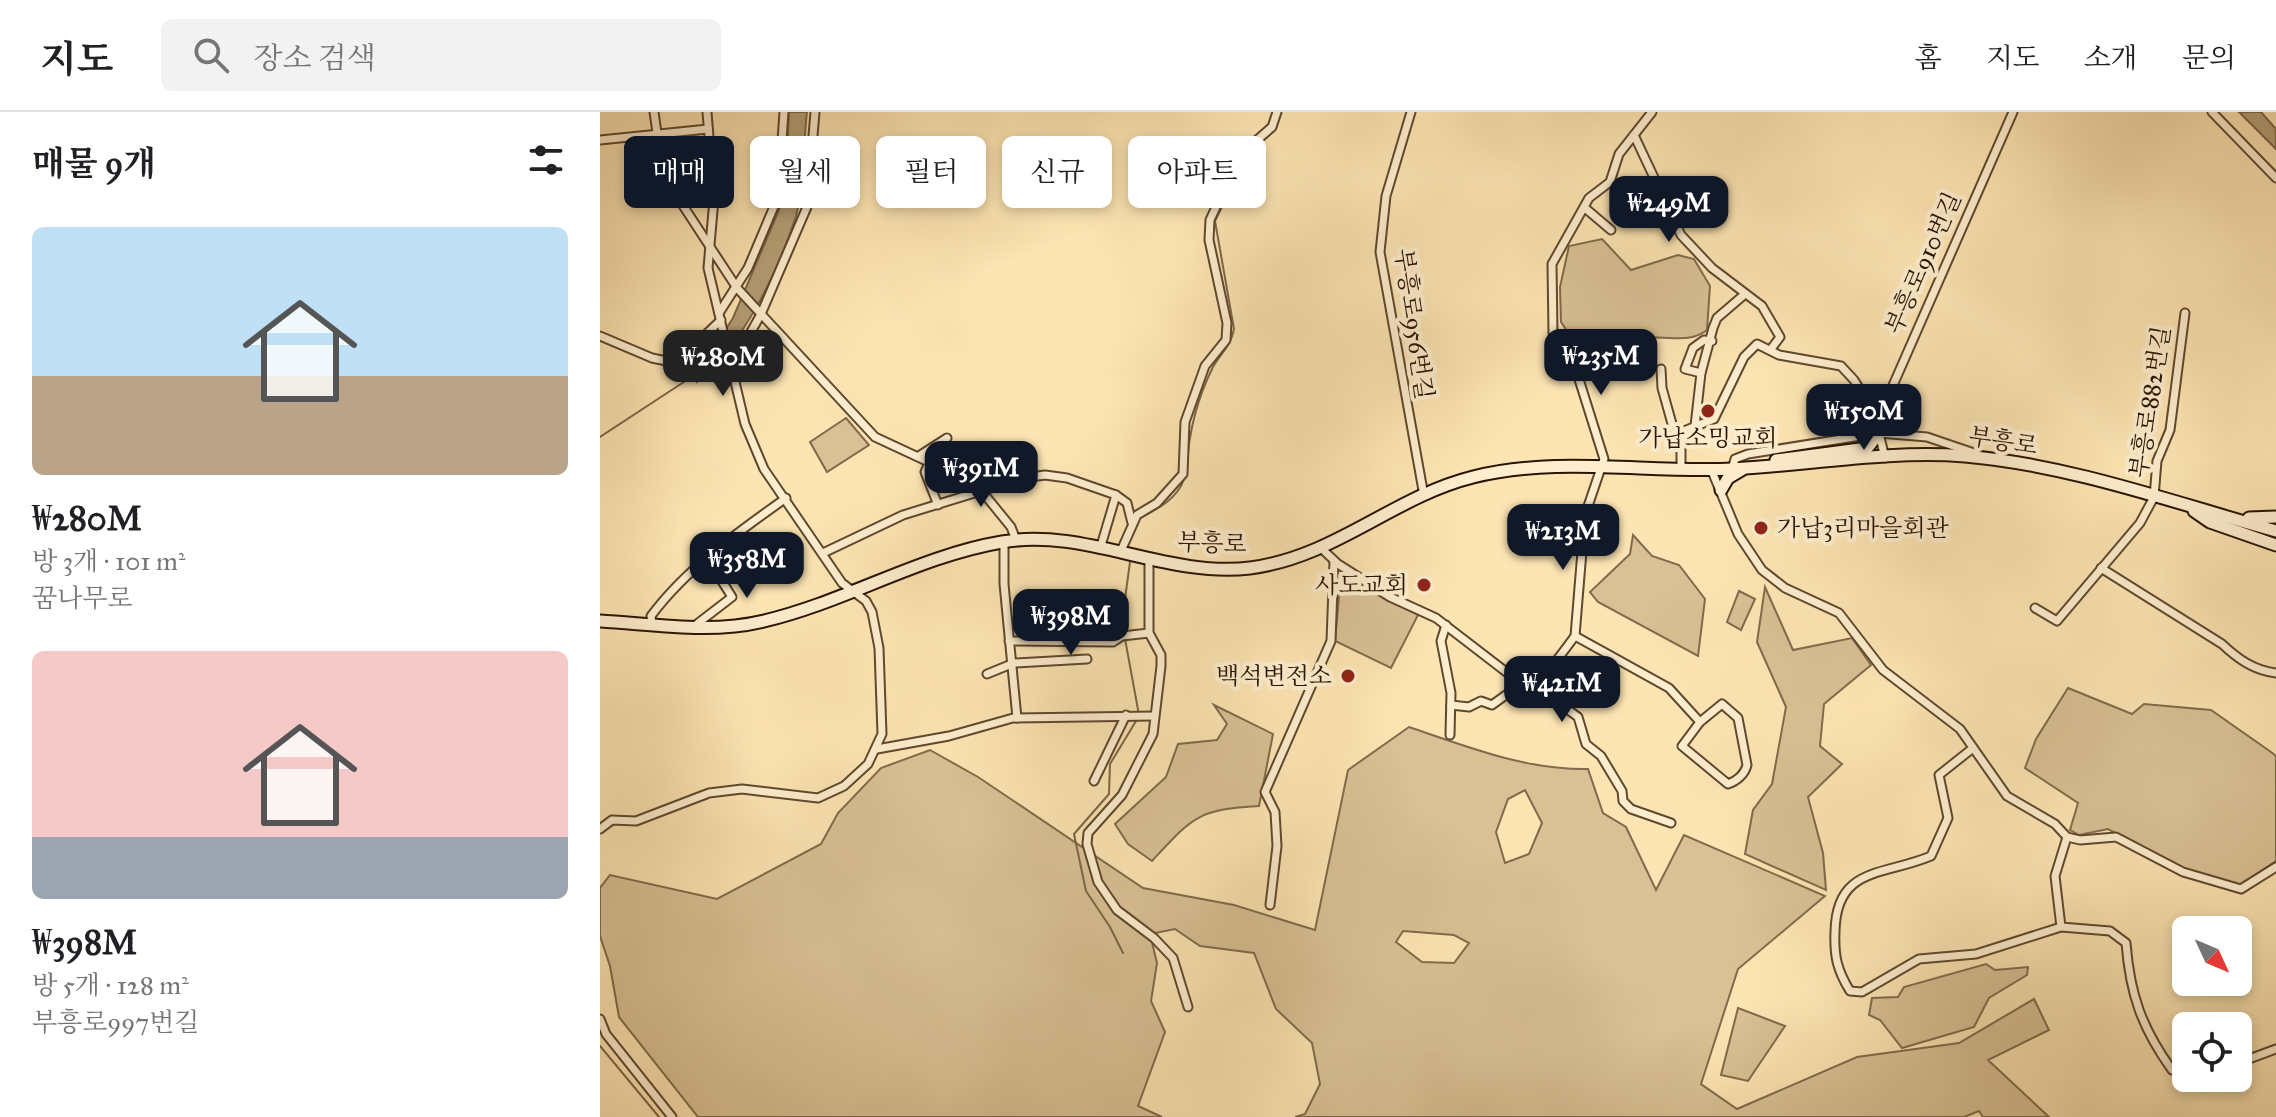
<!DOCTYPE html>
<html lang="ko">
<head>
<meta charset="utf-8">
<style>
  :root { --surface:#fff; --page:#f2f2f2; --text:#202124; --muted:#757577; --line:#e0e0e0; --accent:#111827 }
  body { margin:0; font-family:"IM FELL Great Primer","Noto Serif KR",serif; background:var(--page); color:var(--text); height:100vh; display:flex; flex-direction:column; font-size:30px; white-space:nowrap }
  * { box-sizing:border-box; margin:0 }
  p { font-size:26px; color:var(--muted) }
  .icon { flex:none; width:44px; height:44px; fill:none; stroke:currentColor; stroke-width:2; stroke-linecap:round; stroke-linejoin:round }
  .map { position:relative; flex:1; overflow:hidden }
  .details { display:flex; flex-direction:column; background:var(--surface); width:600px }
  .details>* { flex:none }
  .banner { position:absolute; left:24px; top:24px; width:760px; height:72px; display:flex; gap:16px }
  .needle { width:52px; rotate:134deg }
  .buttons { position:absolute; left:1572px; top:804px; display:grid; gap:16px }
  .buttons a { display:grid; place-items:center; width:80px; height:80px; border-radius:12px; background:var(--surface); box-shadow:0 4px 12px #0003; font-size:40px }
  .price { position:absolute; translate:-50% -68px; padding:0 18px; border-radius:16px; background:var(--accent); color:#fff; font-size:26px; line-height:52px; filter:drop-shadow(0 2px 4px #0008) }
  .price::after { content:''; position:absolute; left:50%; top:48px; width:24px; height:18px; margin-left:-12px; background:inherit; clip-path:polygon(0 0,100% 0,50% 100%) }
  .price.selected { background:#222; color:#fff }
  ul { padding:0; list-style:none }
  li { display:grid; align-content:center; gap:16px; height:424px; padding:0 32px }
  li span { display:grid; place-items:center; height:248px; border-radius:12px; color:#555 }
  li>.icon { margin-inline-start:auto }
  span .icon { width:144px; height:144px; fill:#fffc; stroke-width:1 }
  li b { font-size:34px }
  h2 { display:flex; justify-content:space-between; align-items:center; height:96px; padding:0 32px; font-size:34px }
  .chip { padding:0 28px; border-radius:12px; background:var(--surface); box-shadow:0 4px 12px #0003; font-size:28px; line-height:72px }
  .chip.selected { background:var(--accent); color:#fff }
  header { display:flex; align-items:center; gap:48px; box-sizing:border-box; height:112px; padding:0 40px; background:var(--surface); border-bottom:2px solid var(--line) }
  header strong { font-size:38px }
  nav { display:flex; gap:44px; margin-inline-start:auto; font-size:28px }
  .search { width:560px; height:72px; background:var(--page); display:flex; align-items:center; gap:20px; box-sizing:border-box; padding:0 28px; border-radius:12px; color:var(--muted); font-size:30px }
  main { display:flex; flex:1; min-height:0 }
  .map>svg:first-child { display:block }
  .green { fill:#d9c195; stroke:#816a4b; stroke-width:2; fill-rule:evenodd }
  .water { fill:#b59e76; stroke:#7d6647; stroke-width:2 }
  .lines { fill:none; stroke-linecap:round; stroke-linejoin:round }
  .stream { stroke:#7d6647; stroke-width:2 }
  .minor-casing { stroke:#5e482e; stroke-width:11 }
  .secondary-casing { stroke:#291301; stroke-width:15 }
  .minor { stroke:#feeece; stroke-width:7 }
  .secondary { stroke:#feeece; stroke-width:11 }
  .poi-dot { fill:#8f2418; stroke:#feeece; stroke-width:3 }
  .labels { text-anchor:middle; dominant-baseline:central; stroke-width:8; stroke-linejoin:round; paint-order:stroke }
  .street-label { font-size:24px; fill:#291301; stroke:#feeece }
  .poi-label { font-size:24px; fill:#291301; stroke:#feeece; text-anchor:end }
</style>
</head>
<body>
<header>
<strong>지도</strong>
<div class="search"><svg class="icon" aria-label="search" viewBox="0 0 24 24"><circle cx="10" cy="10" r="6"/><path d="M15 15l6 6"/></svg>장소 검색</div>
<nav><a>홈</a><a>지도</a><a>소개</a><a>문의</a></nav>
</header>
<main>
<section class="details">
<h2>매물 9개<svg class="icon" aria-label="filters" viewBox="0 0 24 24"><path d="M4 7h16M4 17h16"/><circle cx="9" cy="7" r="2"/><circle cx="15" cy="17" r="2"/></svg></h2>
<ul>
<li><span style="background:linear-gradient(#bfe0f5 60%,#b9a48a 0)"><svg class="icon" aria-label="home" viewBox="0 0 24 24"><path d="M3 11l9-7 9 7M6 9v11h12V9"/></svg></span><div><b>₩280M</b><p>방 3개 · 101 m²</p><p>꿈나무로</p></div></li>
<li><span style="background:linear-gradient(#f6c9c9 75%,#9aa5b1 0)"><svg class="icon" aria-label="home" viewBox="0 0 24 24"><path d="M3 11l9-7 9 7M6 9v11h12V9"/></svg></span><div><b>₩398M</b><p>방 5개 · 128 m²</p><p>부흥로997번길</p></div></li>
</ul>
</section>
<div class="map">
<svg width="1676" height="1005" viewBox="0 0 1676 1005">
  <rect width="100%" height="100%" fill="#fde5b3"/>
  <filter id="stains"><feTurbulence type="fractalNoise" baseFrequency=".0025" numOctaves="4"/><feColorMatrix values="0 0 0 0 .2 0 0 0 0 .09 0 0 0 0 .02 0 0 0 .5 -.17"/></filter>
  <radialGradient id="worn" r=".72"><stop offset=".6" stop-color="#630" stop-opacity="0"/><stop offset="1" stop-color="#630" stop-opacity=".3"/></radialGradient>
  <g class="green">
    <path d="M 1002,127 L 1031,158 L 1078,143 L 1094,147 L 1110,174 L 1107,218 C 1085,235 1061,219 1037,229 L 1034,252 L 1028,250 L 1001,270 L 961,210 L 960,175 L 969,134 Z"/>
    <polygon points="246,306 269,333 227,360 210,330"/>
    <polygon points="1033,423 1052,444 1079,453 1105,487 1098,544 998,490 990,480 1030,442"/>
    <polygon points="741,463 756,467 818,503 791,556 735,529"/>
    <polygon points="1165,475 1193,538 1252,526 1271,553 1224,592 1220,634 1242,652 1208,685 1223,741 1226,778 1145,742 1153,698 1172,672 1186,595 1157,530"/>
    <polygon points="1139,479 1155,487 1141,518 1127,510"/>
    <polygon points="1468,576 1532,602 1544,592 1611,598 1671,640 1676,644 1676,749 1640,773 1582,757 1508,717 1479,723 1470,718 1478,691 1425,656 1436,627"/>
    <path d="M 614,593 L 673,622 L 659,694 C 597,697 592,706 552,749 L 528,732 L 515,712 L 566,665 L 578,632 L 617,628 L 627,612 Z"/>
    <path d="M 809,615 C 868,635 925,658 988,657 L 1003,701 L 1026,715 L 1056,778 L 1084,723 L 1225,784 L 1138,857 L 1101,972 L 1137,997 L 1257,945 L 1359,931 L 1434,887 L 1449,918 L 1388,948 L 1449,1005 L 1383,1005 L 1379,999 L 1364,1005 L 695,1005 L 705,1002 L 720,972 L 712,931 L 676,897 L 654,841 L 600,834 L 575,817 L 550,822 L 557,851 L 551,889 L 565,920 L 538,994 L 562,1005 L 98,1005 L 19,905 L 10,854 L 0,824 L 0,776 L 10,763 L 117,787 L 221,732 L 238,701 L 281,656 L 330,638 L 378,665 L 543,776 L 634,793 L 715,818 L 748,658 ZM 925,678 L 942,711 L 929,742 L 905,751 L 896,720 L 908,687 ZM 803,819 L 854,823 L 869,831 L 854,851 L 822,850 L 796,830 Z"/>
    <polygon points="1386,852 1395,858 1428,855 1427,863 1389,886 1374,915 1302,936 1280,908 1269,903 1272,886 1298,885 1304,875"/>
    <polygon points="1138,896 1185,914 1148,969 1121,963"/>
  </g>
  <g class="water">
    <path d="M 189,0 L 207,0 C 203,33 205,72 196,104 C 178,161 143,232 97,270 L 90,262 L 113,237 L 133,206 L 185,84 Z"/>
    <polygon points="1639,0 1661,0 1676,17 1676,37"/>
  </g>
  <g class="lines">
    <g class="stream">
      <polyline points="0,325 93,264"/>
      <path d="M 587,353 C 589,318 597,287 613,255 C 621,241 631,234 634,217 L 615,109 L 648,42 L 674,19 L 681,0"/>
      <path d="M 542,405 C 559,396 578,386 584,367"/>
      <polyline points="525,520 524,494 530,450"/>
      <polyline points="525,527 539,603"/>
      <polyline points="523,841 510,815 486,779 474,722 509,682 510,652 536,609"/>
      <polyline points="0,934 59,1005"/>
    </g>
    <g class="minor-casing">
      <g id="minor">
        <polyline points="54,0 63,63 137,176 275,325 376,372 411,415 416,428"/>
        <polyline points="811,0 786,84 780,140 824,384"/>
        <polyline points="1612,0 1676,66"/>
        <polyline points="1034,23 1081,123 1112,156 1162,194 1180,225 1171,237"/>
        <polyline points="0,28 108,17"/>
        <polyline points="985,96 1011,118"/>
        <polyline points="119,201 148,156 178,85 184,0"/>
        <polyline points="0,224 52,246 76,251 121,208"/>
        <polyline points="131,256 161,202 207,95 215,0"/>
        <polyline points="1061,257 1062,276 1074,319 1080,322"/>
        <polyline points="1101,261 1085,257 1093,236 1104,228 1112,229"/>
        <polyline points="1095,314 1101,261 1113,216 1117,206 1145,182"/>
        <polyline points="319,344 347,326"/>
        <polyline points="1285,346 1279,321 1287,287 1413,0"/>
        <polyline points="330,349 325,360 338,393"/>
        <polyline points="1081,357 1081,320 1114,307 1144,245 1157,232 1179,243 1241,254 1254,268 1280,309"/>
        <path d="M 1111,357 L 1138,422 L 1162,458 L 1185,476 L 1239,501 L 1283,558 L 1360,617 L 1407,684 L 1455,712 L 1467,725 L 1455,764 L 1461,815 L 1510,819 L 1526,831 C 1530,883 1542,916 1572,958 L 1586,961"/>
        <polyline points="1132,357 1135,347 1148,342 1279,321 1327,325 1377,342"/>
        <polyline points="516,383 527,391 532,411"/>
        <polyline points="404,429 404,472 417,606"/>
        <polyline points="722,437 738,452 790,485 836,506 923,573 938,576 978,605 986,632 1001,644 1022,679 1023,689 1031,697 1071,711"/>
        <polyline points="223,441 303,403 423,366 445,363 467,366 516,383 500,437"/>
        <polyline points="520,441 537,403 557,391 583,362 585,310 605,254 626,228 627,211 609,128 610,108 640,43 672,15 677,0"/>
        <polyline points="549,449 549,521 561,543 561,554 553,622 522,683 488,721 487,732 498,770 517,798 554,826 573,846 588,895"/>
        <path d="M 1501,456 L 1622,532 C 1638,547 1653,558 1676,561"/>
        <polyline points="1435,496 1457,509 1540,411 1554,385 1557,349 1570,318 1585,201"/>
        <path d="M 52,512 L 51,504 C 86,457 138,420 186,386"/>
        <polyline points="846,513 841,529 851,581 850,623"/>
        <polyline points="93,515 132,485 108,447"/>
        <path d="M 975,524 L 1069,576 L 1100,610 L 1082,634 L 1128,672 C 1137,669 1145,662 1147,653 L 1138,606 L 1122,592 L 1100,610"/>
        <polyline points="409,529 513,530 522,524 549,521"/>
        <polyline points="387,562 414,551 487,547"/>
        <polyline points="936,576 975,524 985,403 1004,347 972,245 953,221 952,152 989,86 1010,70 1019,42 1052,0"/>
        <polyline points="851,593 869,595 881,589 892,593 921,572"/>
        <path d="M 1373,636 L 1339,663 L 1348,706 L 1331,744 C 1284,764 1236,754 1235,820 C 1234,844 1237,858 1250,879 L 1262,880 L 1319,847 L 1376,842 L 1461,815"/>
        <polyline points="277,637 349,624 413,606 554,604"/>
        <polyline points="494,669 526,603"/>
        <polyline points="0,717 12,708 36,709 109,681 142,677 218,686 244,674 268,652 282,622 279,536 272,500 266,489 242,471 164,357 145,312 108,156 114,87 107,0"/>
        <polyline points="1467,725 1480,728 1516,725 1583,760 1641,777 1676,755"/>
        <polyline points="670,793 677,734 675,700 665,680 731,529 734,449"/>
        <polyline points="0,907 6,922 72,1005"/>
        <polyline points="1638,951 1676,937"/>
      </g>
    </g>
    <g class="secondary-casing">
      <g id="secondary">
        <polyline points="1176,348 1260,337 1268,335 1279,321"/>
        <polyline points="1121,378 1128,366 1143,357"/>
        <polyline points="1594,399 1610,410 1676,433"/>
        <polyline points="1649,406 1676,405"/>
        <path d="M 0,509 C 53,512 111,522 164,509 C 245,490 319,444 402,430 C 485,415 565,466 650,456 C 735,445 793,385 873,365 C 956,344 1047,361 1132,357 C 1209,353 1288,338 1365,344 C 1470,353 1575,391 1676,419"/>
      </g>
    </g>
    <use href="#minor" class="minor"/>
    <use href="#secondary" class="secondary"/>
  </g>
  <g class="poi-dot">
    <circle cx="1108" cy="299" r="8"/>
    <circle cx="1161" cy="416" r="8"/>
    <circle cx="824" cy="473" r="8"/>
    <circle cx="748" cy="564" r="8"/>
  </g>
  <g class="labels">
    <g class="street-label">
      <text transform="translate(1323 151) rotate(-66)">부흥로910번길</text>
      <text transform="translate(814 212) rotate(82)">부흥로956번길</text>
      <text transform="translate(1550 290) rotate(-81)">부흥로882번길</text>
      <text transform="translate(1403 329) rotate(9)">부흥로</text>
      <text transform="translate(612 431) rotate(2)">부흥로</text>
    </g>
    <g class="poi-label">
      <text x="1108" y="326" text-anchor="middle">가납소밍교회</text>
      <text x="1177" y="416" text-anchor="start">가납3리마을회관</text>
      <text x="808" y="473">사도교회</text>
      <text x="732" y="564">백석변전소</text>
    </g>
  </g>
  <rect width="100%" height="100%" filter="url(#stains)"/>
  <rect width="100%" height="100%" fill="url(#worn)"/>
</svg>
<div class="buttons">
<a><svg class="needle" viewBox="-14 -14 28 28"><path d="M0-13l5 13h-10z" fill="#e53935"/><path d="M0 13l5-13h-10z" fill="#757577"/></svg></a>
<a><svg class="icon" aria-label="locate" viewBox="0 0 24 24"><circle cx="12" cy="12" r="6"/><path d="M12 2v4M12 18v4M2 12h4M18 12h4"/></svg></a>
</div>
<b class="price" style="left:1069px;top:132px">₩249M</b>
<b class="price" style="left:1001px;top:285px">₩235M</b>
<b class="price selected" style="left:123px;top:286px">₩280M</b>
<b class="price" style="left:1264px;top:340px">₩150M</b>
<b class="price" style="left:381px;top:397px">₩391M</b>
<b class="price" style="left:963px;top:460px">₩213M</b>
<b class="price" style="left:147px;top:488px">₩358M</b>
<b class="price" style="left:471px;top:545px">₩398M</b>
<b class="price" style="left:962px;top:612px">₩421M</b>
<div class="banner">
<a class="chip selected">매매</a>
<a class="chip">월세</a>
<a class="chip">필터</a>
<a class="chip">신규</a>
<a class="chip">아파트</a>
</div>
</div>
</main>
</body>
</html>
